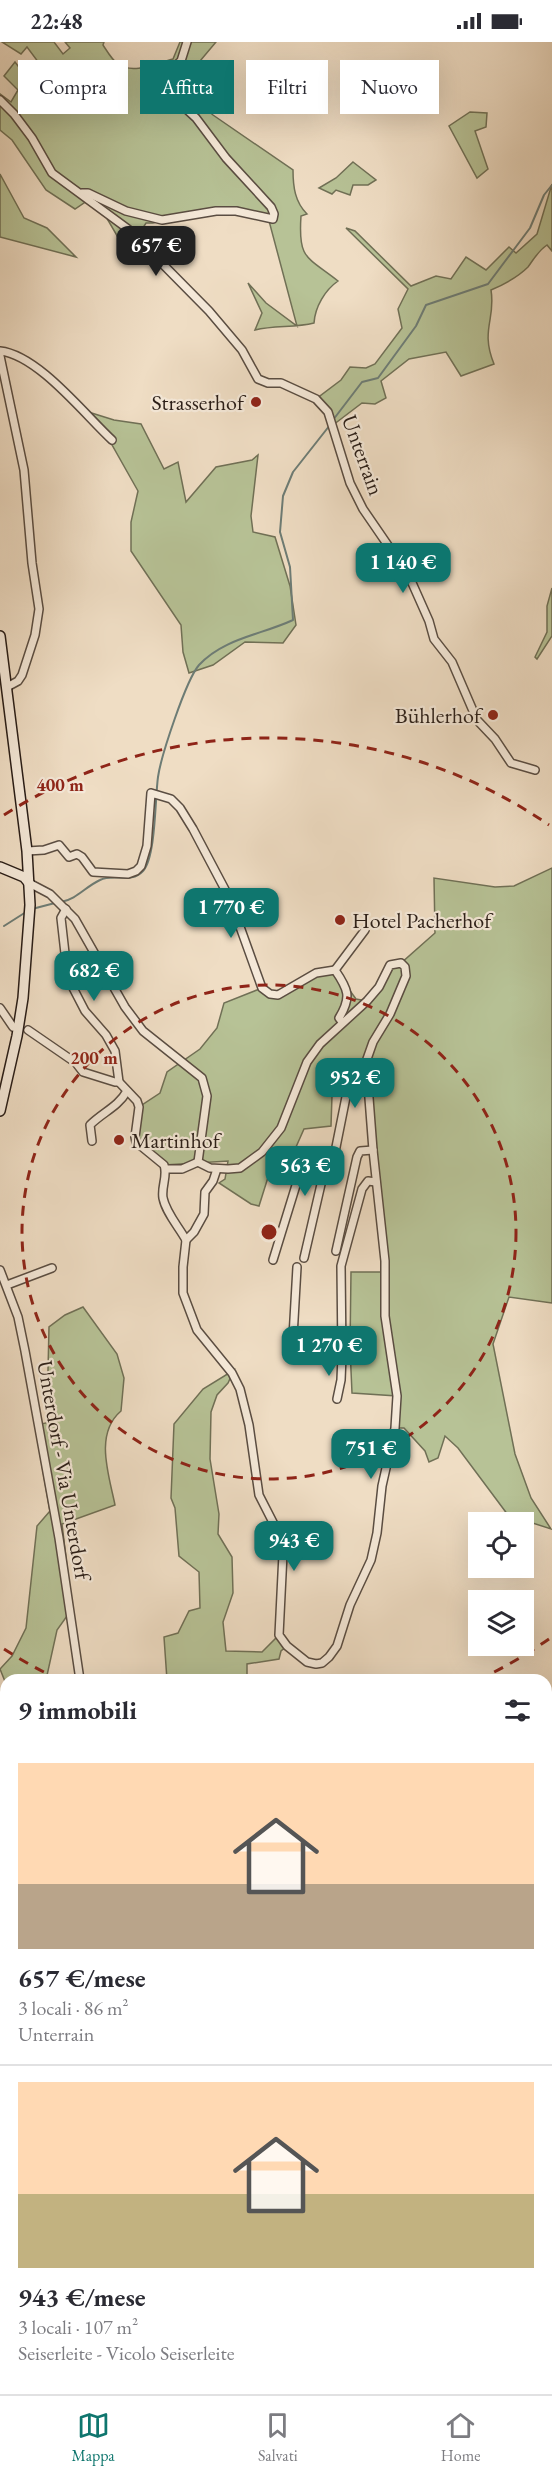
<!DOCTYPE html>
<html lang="it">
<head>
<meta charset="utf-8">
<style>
  :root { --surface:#fff; --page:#f7f7f7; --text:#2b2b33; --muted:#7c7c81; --line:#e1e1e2; --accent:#0f766e }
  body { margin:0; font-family:"EB Garamond",serif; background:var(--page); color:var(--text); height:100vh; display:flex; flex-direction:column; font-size:22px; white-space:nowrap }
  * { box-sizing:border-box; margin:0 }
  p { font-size:20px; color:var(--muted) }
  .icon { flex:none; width:33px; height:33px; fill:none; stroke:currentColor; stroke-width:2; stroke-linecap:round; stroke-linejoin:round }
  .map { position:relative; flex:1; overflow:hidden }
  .side { position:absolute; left:0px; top:1632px; width:552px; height:720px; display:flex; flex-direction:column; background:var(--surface); border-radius:18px 18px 0 0; box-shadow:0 6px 24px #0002 }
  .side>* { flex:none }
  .banner { position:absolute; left:18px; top:18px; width:516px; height:54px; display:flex; gap:12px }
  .fabs { position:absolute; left:468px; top:1470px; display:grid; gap:12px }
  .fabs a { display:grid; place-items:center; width:66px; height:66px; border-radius:0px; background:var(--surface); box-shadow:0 6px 24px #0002; font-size:30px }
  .price { position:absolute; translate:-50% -51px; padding:0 14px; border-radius:12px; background:var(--accent); color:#fff; font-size:20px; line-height:39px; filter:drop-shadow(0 2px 3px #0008) }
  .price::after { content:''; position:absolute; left:50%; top:36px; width:18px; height:14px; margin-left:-9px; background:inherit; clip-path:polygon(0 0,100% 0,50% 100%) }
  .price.active { background:#222; color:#fff }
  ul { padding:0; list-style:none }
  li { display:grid; align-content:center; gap:12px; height:318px; padding:0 18px }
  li+li { border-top:2px solid var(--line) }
  li span { display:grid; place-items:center; height:186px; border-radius:0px; color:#555 }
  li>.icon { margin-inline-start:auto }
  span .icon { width:108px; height:108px; fill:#fffc; stroke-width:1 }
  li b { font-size:26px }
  h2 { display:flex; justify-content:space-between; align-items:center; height:72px; padding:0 18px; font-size:26px }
  .tag { padding:0 21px; border-radius:0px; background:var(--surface); box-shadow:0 6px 24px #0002; font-size:21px; line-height:54px }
  .tag.active { background:var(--accent); color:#fff }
  .status { display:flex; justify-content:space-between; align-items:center; height:42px; padding:0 30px; background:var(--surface); direction:ltr }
  .status svg { height:16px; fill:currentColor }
  .menu { display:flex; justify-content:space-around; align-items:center; height:84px; border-top:2px solid var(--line); background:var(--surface); font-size:16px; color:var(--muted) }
  .menu a { display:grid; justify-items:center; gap:3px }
  .menu .active { color:var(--accent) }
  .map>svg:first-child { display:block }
  .green { fill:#b7c296; stroke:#707056; stroke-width:1.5 }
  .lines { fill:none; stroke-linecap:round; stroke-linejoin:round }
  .stream { stroke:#6d7c75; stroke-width:2 }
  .street-casing { stroke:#5a4d42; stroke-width:10 }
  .secondary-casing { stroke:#291d17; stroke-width:12 }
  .street { stroke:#f5e9d9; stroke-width:7 }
  .secondary { stroke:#f5e9d9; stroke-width:9 }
  .ring { fill:none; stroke:#8f2418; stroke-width:3; stroke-dasharray:10 8 }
  .poi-dot { fill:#8f2418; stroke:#f5e9d9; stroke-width:2 }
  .labels { text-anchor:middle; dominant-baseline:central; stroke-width:4.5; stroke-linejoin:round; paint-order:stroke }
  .poi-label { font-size:22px; fill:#291d17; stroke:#f5e9d9; text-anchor:end }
  .street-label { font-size:22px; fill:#291d17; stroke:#f5e9d9 }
  .centre { fill:#8f2418; stroke:#f5e9d9; stroke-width:3 }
  .ring-label { font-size:18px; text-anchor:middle; font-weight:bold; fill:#8f2418; stroke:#f5e9d9; stroke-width:4.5; stroke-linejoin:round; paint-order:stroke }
</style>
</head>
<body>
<div class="status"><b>22:48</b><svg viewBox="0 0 49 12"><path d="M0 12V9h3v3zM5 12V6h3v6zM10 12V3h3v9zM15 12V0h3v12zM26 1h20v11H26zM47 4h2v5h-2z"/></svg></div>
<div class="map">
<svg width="552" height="2352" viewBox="0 0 552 2352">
  <rect width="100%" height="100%" fill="#efddc4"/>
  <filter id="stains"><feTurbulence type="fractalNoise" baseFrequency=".00333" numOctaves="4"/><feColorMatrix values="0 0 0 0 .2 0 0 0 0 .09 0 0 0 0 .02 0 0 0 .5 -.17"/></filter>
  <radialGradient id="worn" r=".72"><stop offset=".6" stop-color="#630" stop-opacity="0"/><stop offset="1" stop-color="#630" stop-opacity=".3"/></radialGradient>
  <g class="green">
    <path d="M 2,0 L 54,0 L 63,12 L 70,6 L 65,0 L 104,0 L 103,3 C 107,9 112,18 118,22 C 133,33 157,21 173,17 L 180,0 L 216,0 L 179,44 L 213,73 L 293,128 C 293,145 295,160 307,172 L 301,174 C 298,217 306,214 338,239 C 325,248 315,265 314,281 C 294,286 275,283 255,288 L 262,271 L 248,241 L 266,261 L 297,284 L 268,175 L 237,165 L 197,169 L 153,181 L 146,181 L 136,197 L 125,188 L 119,197 L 105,173 L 87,159 L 75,167 L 46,148 L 12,98 L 0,88 L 0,52 L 11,60 L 18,48 L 4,34 L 15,20 L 31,41 L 38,40 L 43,33 L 39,21 L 27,5 L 21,12 Z"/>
    <polygon points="470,70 487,71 486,85 475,89 488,127 477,136 449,84"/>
    <polygon points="353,120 376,138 368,143 353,143 350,153 336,148 332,152 319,146 336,136"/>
    <polygon points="0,132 24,176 47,186 76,215 0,195"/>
    <path d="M 552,142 L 552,209 L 547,203 C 538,209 534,217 528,225 C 517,236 505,242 491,248 C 496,277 480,288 494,322 L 461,334 L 446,310 L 409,317 L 381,339 L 386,356 L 375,362 L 362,361 L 333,383 L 316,357 L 341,338 L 350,325 L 366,326 L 375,322 L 402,286 L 398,267 L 408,247 L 346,186 L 355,189 L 411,244 L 436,234 L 451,237 L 466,215 L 486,228 L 509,205 L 516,211 L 537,192 Z"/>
    <polygon points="82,368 114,378 141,382 164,427 178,420 186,460 216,425 252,418 258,413 251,474 253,490 275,495 290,544 296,583 283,601 245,600 213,623 189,631 183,610 181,583 131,509 131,480 138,449 112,403"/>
    <polygon points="552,546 552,594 537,617 535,615 547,590 547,564"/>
    <polygon points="552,826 552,1261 509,1255 493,1302 515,1412 531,1456 551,1487 508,1473 458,1406 445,1394 438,1416 429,1420 425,1409 404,1386 395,1386 397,1354 352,1351 350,1306 351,1230 385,1230 370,1029 355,1023 343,1028 332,1054 331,1084 304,1087 292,1114 275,1113 259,1164 251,1162 219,1141 225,1137 228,1119 164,1123 136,1100 139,1065 160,1051 167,1030 200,1007 217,986 224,961 262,946 278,953 316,931 335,928 356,957 367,959 388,927 401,921 435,891 434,836 495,845 514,844"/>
    <path d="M 83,1265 L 117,1312 L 124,1336 L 121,1369 C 94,1392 109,1433 115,1463 L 62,1482 L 72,1567 L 57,1588 L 46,1638 L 6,1638 L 6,1642 L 0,1627 L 12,1614 L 26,1586 L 37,1484 L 50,1469 L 35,1383 L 57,1379 L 48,1329 L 49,1285 L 65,1273 Z"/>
    <polygon points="234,1328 228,1341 217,1353 211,1370 210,1417 219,1472 218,1492 232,1515 233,1551 223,1580 226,1609 262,1610 279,1593 287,1604 281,1609 279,1617 247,1622 247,1638 167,1638 164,1595 178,1591 189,1569 200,1566 199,1530 179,1514 175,1466 171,1456 174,1382 203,1347"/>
    <polygon points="546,1821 552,1853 552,1900 546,1870"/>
    <polygon points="552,2189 552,2343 538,2352 445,2352 461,2346 546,2346 546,2325 550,2324 547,2312 548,2289 546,2194"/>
  </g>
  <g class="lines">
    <g class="stream">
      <polyline points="333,378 362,340 378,336 416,284 426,263 488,242 530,186 544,153 552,143"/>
      <path d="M 61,860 C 77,857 85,845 100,838 C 114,831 131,842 143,829 C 156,815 155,755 158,735 C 161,714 186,638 199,623 C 224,596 261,593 293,578 L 290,525 L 280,490 L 283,454 L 293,430 L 330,383"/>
      <polyline points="32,867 55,861"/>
      <polyline points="4,884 26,870"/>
      <polyline points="0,1762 6,1766"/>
      <polyline points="508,2352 529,2346"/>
    </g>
    <g class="street-casing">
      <g id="street">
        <polyline points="0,58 14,72 32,96 52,131 128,187 209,269 242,308 258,337 268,341 281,341 316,357 328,370 350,441 363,467 409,534 429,579 434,597 452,620 477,678 495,697 511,721 535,728"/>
        <polyline points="82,151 88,151 126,169 162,178 216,169 236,169 273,177 274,172 271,165 226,116 196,76 159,42 158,38 181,19 187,0"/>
        <path d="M 0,309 C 38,313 84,372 112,398"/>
        <polyline points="0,314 24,428 32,521 39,567 35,593 22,633 18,639 7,645"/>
        <polyline points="27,809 44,808 59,803 69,815 77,812 82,815 93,830 128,832 136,829 141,824 147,804 151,751 171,757 180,766 193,787 230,857 262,946 270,952 278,953 316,931 335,928"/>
        <polyline points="29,841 50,852 75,877 125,965 143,989 202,1036 207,1054 198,1120"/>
        <path d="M 66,867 L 61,876 L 67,929 L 71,942 L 85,969 L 106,993 L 115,1009 L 119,1040 L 137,1059 L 139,1065 L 135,1095 L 136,1100 L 164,1123 C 168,1134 161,1144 163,1156 C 166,1171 179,1185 186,1198 L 183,1225 L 183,1251 L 197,1288 L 232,1331 L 240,1347 L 249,1383 L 259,1453 L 281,1496 L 283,1512 L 279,1593 L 287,1604 L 307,1620 L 316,1622 L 322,1621 L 329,1615 L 337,1604 L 350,1563 L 371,1518 L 377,1491 L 382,1444 L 395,1386 L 397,1354 L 385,1274 L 385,1219 L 373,1108 L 367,1030 L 367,1017 L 373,1000 L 390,972 L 406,934 L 405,925 L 401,921 L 390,923 L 379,945 L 367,959 L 320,1002 L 307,1020 L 281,1086 L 262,1110 L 240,1126 L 228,1127 L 210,1126 L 198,1120"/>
        <polyline points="0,966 13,985"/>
        <path d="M 342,980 L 339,976 C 352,955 348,947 335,928 L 365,888"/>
        <polyline points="28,988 76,1021 83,1030 115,1040 119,1040"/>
        <path d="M 92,1099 L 90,1083 C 103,1070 118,1065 127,1049"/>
        <polyline points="333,1120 347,1050 355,1037 367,1030"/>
        <polyline points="166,1127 182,1127 198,1120"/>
        <polyline points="186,1198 194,1190 204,1172 205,1150 213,1139 217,1127"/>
        <polyline points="336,1209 357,1115 360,1109 373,1108"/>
        <polyline points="273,1218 301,1127 312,1118 333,1120 322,1138 304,1216"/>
        <polyline points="297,1225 293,1295 295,1300 318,1313 342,1314 341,1224 362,1147 368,1139 376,1140"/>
        <polyline points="0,1228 18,1275 25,1309 59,1496 80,1638"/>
        <polyline points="7,1243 52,1226"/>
        <polyline points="337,1357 341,1338 342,1314"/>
        <polyline points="0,2032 2,2032 6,2045"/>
        <polyline points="552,2295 549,2311 552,2321"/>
      </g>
    </g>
    <g class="secondary-casing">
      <g id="secondary">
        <polyline points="0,594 27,809 30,863 23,956 17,994 0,1069"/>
        <polyline points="0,825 24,835 29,841"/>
      </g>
    </g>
    <use href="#street" class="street"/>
    <use href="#secondary" class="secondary"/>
  </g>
  <g class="ring">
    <circle cx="269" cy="1190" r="247"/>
    <path d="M549 1597A494 494 0 0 1 478 1638M60 1638A494 494 0 0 1 4 1607M4 773A494 494 0 0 1 549 783"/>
  </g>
  <g class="poi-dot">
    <circle cx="256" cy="360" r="6"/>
    <circle cx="493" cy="673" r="6"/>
    <circle cx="340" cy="878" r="6"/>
    <circle cx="119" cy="1098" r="6"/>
  </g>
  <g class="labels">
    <g class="poi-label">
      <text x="244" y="360">Strasserhof</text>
      <text x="481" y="673">Bühlerhof</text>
      <text x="352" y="878" text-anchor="start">Hotel Pacherhof</text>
      <text x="131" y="1098" text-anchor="start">Martinhof</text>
    </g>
    <g class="street-label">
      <text transform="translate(363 413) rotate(70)">Unterrain</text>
      <text transform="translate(64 1428) rotate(80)">Unterdorf - Via Unterdorf</text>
    </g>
  </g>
  <circle cx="269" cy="1190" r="9" class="centre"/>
  <g class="ring-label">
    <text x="60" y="749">400 m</text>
    <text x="94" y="1022">200 m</text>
  </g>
  <rect width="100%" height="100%" filter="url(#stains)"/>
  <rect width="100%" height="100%" fill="url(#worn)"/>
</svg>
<div class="fabs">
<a><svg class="icon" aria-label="locate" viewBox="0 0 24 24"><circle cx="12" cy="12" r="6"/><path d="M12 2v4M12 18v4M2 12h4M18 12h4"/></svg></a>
<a><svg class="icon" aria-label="layers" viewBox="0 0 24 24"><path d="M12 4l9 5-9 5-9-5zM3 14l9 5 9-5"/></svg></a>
</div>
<b class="price active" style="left:156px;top:235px">657 €</b>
<b class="price" style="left:403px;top:552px">1 140 €</b>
<b class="price" style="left:231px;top:897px">1 770 €</b>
<b class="price" style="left:94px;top:960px">682 €</b>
<b class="price" style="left:355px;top:1067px">952 €</b>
<b class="price" style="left:305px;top:1155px">563 €</b>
<b class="price" style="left:329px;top:1335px">1 270 €</b>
<b class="price" style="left:371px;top:1438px">751 €</b>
<b class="price" style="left:294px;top:1530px">943 €</b>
<div class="banner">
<a class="tag">Compra</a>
<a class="tag active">Affitta</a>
<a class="tag">Filtri</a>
<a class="tag">Nuovo</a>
</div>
<section class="side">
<h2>9 immobili<svg class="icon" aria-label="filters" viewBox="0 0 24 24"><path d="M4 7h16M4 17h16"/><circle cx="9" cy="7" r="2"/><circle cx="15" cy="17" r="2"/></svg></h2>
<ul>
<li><span style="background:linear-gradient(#ffd9b3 65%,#b9a48a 0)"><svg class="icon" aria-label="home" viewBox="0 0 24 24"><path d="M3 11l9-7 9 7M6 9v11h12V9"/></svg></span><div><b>657 €/mese</b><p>3 locali · 86 m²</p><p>Unterrain</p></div></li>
<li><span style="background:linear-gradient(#ffd9b3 60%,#c2b280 0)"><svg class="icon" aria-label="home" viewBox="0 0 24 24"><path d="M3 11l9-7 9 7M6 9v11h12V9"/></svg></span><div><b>943 €/mese</b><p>3 locali · 107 m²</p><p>Seiserleite - Vicolo Seiserleite</p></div></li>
</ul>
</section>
</div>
<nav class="menu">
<a class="active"><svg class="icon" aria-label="map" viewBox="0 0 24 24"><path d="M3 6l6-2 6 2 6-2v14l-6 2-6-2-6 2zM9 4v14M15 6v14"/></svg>Mappa</a>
<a><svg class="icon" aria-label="saved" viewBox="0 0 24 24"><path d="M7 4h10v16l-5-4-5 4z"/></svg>Salvati</a>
<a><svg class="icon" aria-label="home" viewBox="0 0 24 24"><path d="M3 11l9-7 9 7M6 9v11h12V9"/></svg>Home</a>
</nav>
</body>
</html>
